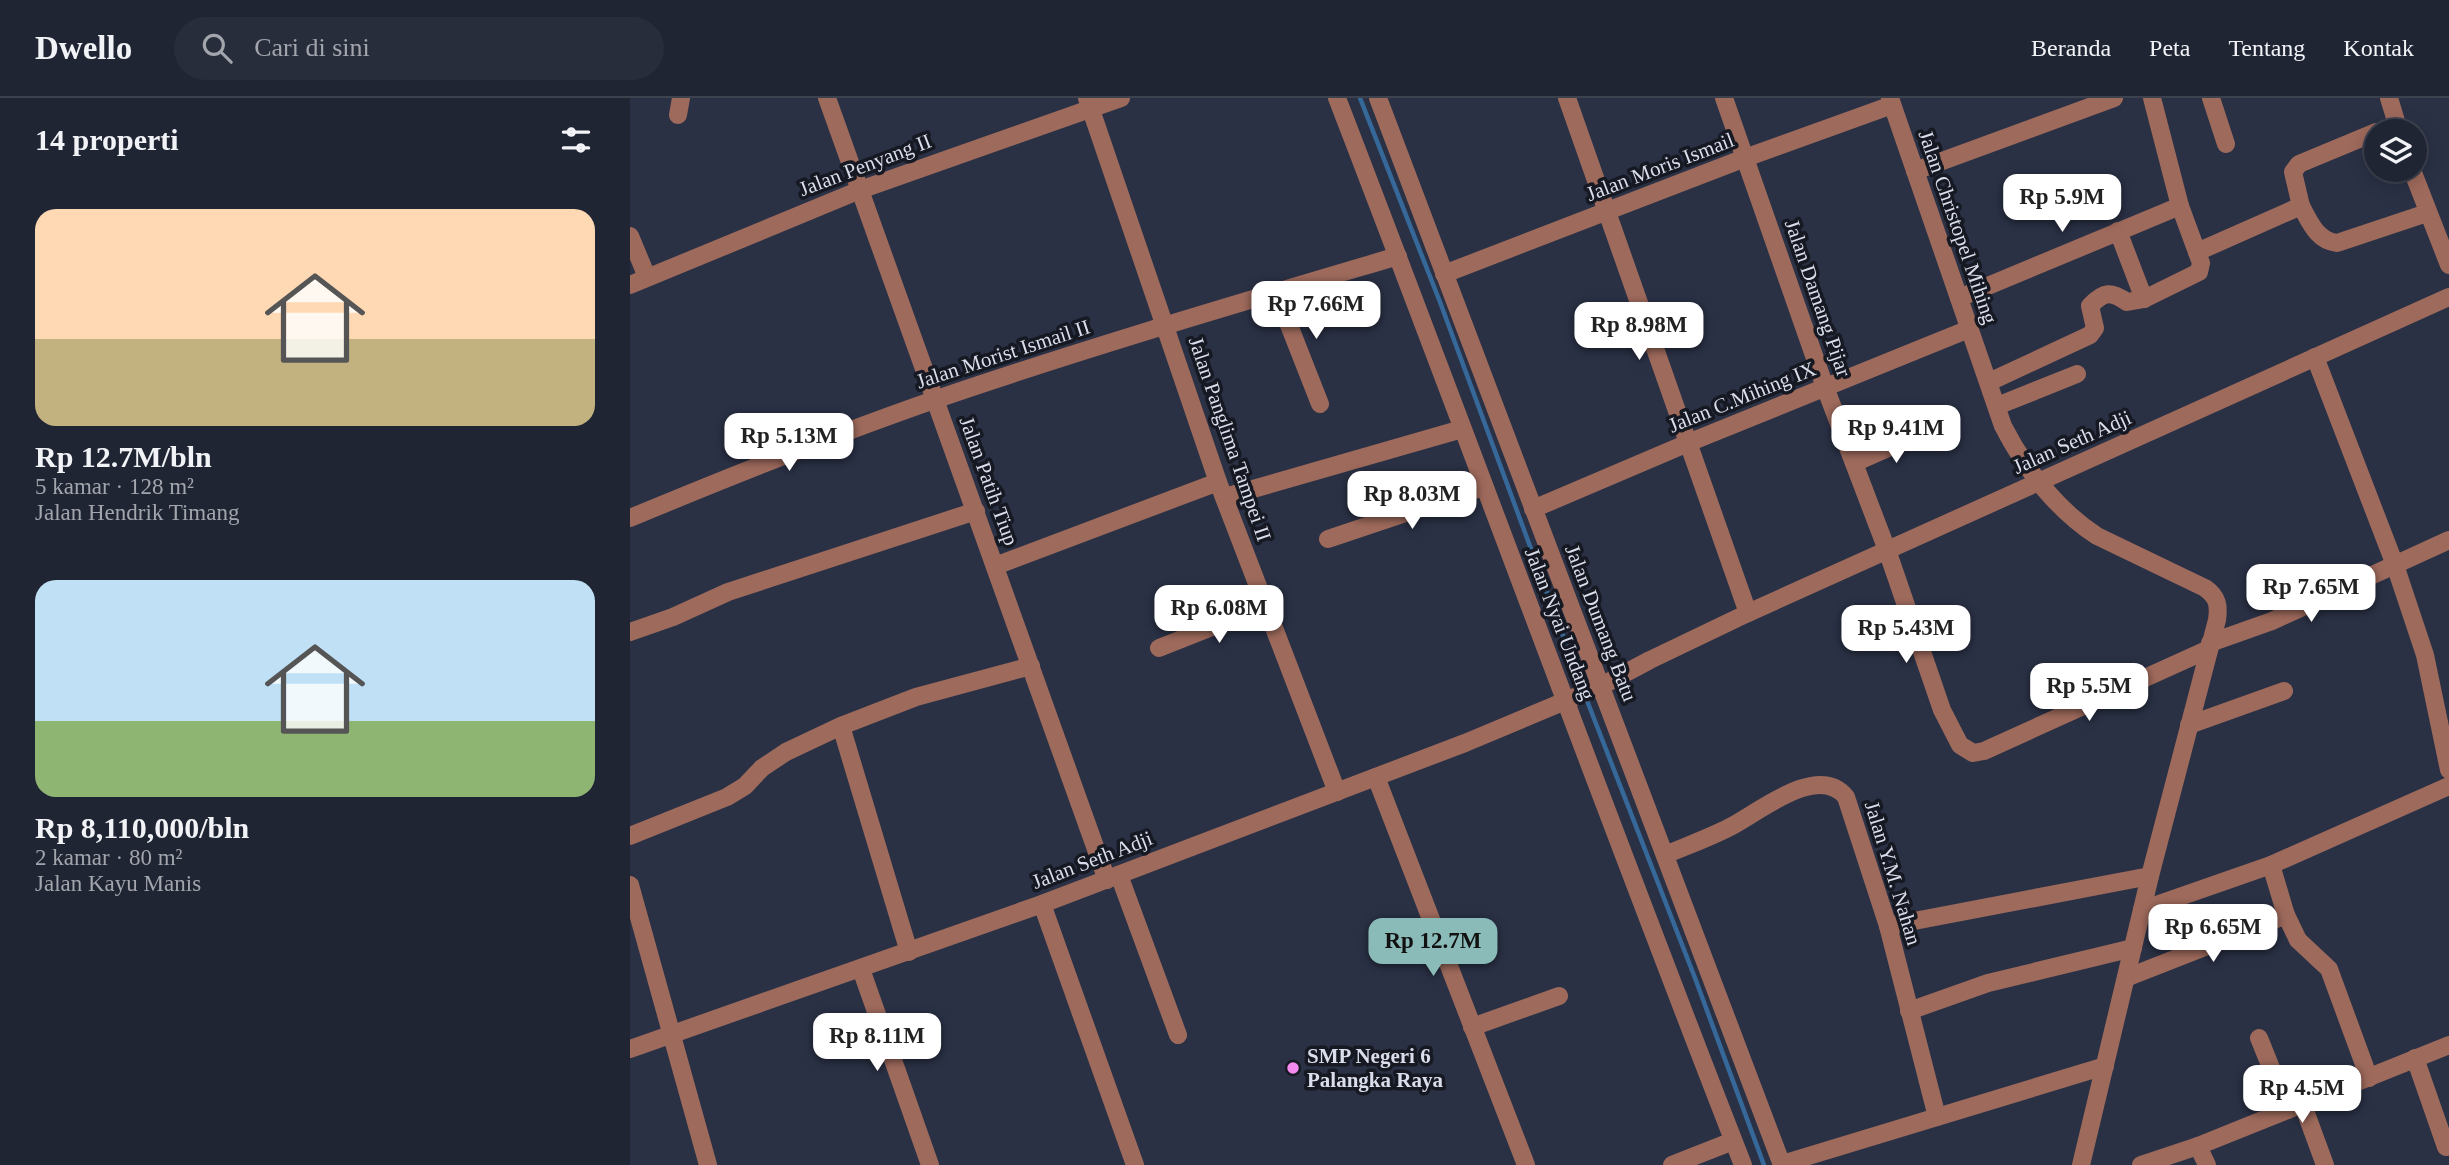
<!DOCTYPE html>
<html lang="id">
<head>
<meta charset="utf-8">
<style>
  :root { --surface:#202534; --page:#282d3c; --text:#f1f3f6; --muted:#a2a5ac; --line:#3d424f; --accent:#8bbbb9 }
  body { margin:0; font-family:Georgia,serif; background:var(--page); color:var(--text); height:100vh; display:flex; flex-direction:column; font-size:26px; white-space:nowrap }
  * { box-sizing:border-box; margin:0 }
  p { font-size:23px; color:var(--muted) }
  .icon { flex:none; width:38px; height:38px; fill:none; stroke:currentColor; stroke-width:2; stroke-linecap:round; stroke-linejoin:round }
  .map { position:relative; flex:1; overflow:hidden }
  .sheet { display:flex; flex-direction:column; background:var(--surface); width:630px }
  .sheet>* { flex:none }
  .tools { position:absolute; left:1734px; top:21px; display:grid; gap:14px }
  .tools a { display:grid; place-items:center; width:63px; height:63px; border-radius:50%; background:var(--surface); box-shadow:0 4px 18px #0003,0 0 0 2px var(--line); font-size:35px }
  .price { position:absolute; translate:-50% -60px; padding:0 16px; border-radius:14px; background:#fff; color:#222; font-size:23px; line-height:46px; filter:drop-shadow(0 2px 4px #0008) }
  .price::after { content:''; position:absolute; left:50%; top:42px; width:21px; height:16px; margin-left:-10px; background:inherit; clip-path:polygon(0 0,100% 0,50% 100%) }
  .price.on { background:var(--accent); color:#111 }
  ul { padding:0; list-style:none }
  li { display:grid; align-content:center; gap:14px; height:371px; padding:0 35px }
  li span { display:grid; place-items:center; height:217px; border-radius:21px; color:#555 }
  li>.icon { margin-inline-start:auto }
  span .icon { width:126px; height:126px; fill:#fffc; stroke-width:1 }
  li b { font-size:30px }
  h2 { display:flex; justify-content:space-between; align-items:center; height:84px; padding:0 35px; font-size:30px }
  header { display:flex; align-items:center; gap:42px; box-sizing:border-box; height:98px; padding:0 35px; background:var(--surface); border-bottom:2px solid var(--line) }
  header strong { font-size:33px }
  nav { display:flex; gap:38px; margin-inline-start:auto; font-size:24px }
  .search { width:490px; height:63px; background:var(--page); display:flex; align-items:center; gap:18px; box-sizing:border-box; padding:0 24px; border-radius:38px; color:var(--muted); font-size:26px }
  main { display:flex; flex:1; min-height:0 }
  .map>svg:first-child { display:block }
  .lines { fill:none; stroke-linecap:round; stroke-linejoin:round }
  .stream { stroke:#36699a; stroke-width:4.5 }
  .minor { stroke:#9e6a5c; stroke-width:18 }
  .poi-dot { fill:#f489f0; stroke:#161922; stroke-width:2.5 }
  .labels { text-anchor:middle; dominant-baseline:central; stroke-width:7; stroke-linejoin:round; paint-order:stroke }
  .street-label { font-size:21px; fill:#dadeec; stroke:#161922 }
  .poi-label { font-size:21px; font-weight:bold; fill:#dadeec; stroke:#161922; text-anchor:start }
</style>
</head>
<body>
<header>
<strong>Dwello</strong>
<div class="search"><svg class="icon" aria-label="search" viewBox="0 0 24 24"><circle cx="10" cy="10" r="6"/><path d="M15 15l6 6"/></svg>Cari di sini</div>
<nav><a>Beranda</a><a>Peta</a><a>Tentang</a><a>Kontak</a></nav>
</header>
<main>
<section class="sheet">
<h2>14 properti<svg class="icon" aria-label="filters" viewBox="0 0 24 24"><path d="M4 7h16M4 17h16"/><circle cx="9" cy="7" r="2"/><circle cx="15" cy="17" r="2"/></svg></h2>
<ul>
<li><span style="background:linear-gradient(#ffd9b3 60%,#c2b280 0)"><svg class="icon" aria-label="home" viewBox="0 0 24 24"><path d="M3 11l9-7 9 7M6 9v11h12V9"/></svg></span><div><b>Rp 12.7M/bln</b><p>5 kamar · 128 m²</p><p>Jalan Hendrik Timang</p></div></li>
<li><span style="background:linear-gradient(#bfe0f5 65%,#8fb573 0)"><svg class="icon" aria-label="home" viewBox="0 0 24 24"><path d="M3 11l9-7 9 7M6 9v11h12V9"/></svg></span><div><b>Rp 8,110,000/bln</b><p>2 kamar · 80 m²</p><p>Jalan Kayu Manis</p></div></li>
</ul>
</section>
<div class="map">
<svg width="1819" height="1067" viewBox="0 0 1819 1067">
  <rect width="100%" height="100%" fill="#2a3145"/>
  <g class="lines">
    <g class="stream">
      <polyline points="730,0 810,204 953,592"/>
      <polyline points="956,600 1065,880 1134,1067"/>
    </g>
    <g class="minor">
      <polyline points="197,0 477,782"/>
      <polyline points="457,0 588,384 707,694"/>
      <path d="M 707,0 C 844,355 974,712 1113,1067"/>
      <polyline points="748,0 1152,1067"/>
      <polyline points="937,0 1118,515"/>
      <polyline points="1094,0 1195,289 1257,452 1312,612 1330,647 1343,655 1354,653 1579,551"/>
      <path d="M 1260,0 L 1373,328 C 1395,371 1427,412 1467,438 L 1575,490 C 1588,499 1589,508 1587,522 L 1520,778 L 1451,1067"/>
      <polyline points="1581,0 1596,46"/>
      <polyline points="1759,0 1769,33"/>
      <polyline points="48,17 51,0"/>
      <polyline points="1782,72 1819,167"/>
      <polyline points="1285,73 1484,0"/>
      <polyline points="1671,108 1663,74 1669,66 1746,34"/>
      <polyline points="1488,133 1514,201 1569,174 1571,165 1550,108 1522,0"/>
      <polyline points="0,138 17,179"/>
      <path d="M 1567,154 L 1671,108 C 1680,124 1687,143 1707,145 L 1797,115"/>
      <polyline points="814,176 1115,60 1262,7"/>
      <polyline points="0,187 230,92 491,0"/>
      <polyline points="646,194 690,306"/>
      <polyline points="1329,200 1550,108"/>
      <polyline points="1685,259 1765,467 1795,557 1819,672"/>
      <path d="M 1359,284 L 1460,237 L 1465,230 L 1460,208 C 1474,193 1481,193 1497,204 L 1514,201"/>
      <polyline points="1367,308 1447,276"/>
      <polyline points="1224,365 1294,334"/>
      <polyline points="595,399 832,331"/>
      <polyline points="903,411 1058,345 1339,231"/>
      <path d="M 0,420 C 101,378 203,337 307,301 C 459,249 613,204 768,158"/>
      <polyline points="698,441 853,389"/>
      <polyline points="365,468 588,384"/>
      <polyline points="0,534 43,519 98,494 346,413"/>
      <polyline points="1580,545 1642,523 1819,442"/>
      <polyline points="529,550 635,508"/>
      <polyline points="1559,627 1654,593"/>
      <polyline points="211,628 279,854"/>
      <polyline points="746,679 896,1067"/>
      <polyline points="0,738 97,699 115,688 132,670 156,654 211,628 286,599 401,568"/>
      <path d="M 1035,757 C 1056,748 1079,740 1100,729 C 1128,715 1188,664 1216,699 L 1258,828 L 1307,1019"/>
      <polyline points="1641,767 1656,817 1668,842 1699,871 1739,980"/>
      <polyline points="489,777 548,937"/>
      <polyline points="0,787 78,1067"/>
      <polyline points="412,806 505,1067"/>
      <polyline points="1512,812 1641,767 1819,688"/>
      <polyline points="1258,828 1520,778"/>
      <polyline points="231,871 300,1067"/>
      <polyline points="1496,880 1656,817"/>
      <polyline points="1279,913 1358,885 1503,850"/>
      <polyline points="842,929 929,898"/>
      <polyline points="1629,940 1658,1012"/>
      <polyline points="0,951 412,806 835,645 971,588 1020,562 1118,515 1819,199"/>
      <polyline points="1785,960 1816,1049"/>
      <polyline points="1673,1007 1695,1067"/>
      <polyline points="1568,1048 1577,1067"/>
      <polyline points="1152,1066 1475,968"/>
      <polyline points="1042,1067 1103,1043"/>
      <polyline points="1511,1067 1568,1048 1819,947"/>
    </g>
  </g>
  <circle class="poi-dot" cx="663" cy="970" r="7"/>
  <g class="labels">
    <g class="street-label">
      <text transform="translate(235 67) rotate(-21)">Jalan Penyang II</text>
      <text transform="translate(1030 69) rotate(-21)">Jalan Moris Ismail</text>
      <text transform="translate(1328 129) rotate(71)">Jalan Christopel Mihing</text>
      <text transform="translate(1188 200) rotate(71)">Jalan Damang Pijar</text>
      <text transform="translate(373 256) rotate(-18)">Jalan Morist Ismail II</text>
      <text transform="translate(1112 299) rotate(-22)">Jalan C.Mihing IX</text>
      <text transform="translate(600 341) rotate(71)">Jalan Panglima Tampei II</text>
      <text transform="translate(1442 344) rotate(-24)">Jalan Seth Adji</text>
      <text transform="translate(359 383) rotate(70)">Jalan Patih Tiup</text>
      <text transform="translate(971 525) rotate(69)">Jalan Dumang Batu</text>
      <text transform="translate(930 526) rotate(69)">Jalan Nyai Undang</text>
      <text transform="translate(462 762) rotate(-21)">Jalan Seth Adji</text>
      <text transform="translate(1263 775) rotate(73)">Jalan Y.M. Nahan</text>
    </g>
    <g class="poi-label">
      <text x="677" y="958">SMP Negeri 6<tspan x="677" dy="24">Palangka Raya</tspan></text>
    </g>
  </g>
</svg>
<div class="tools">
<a><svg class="icon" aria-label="layers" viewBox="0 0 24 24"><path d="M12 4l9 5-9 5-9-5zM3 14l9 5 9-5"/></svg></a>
</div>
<b class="price" style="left:1432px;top:136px">Rp 5.9M</b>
<b class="price" style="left:686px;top:243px">Rp 7.66M</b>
<b class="price" style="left:1009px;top:264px">Rp 8.98M</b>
<b class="price" style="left:1266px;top:367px">Rp 9.41M</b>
<b class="price" style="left:159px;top:375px">Rp 5.13M</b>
<b class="price" style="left:782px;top:433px">Rp 8.03M</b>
<b class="price" style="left:1681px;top:526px">Rp 7.65M</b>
<b class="price" style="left:589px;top:547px">Rp 6.08M</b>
<b class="price" style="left:1276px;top:567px">Rp 5.43M</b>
<b class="price" style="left:1459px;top:625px">Rp 5.5M</b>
<b class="price" style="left:1583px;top:866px">Rp 6.65M</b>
<b class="price on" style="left:803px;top:880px">Rp 12.7M</b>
<b class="price" style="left:247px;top:975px">Rp 8.11M</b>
<b class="price" style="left:1672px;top:1027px">Rp 4.5M</b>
</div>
</main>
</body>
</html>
